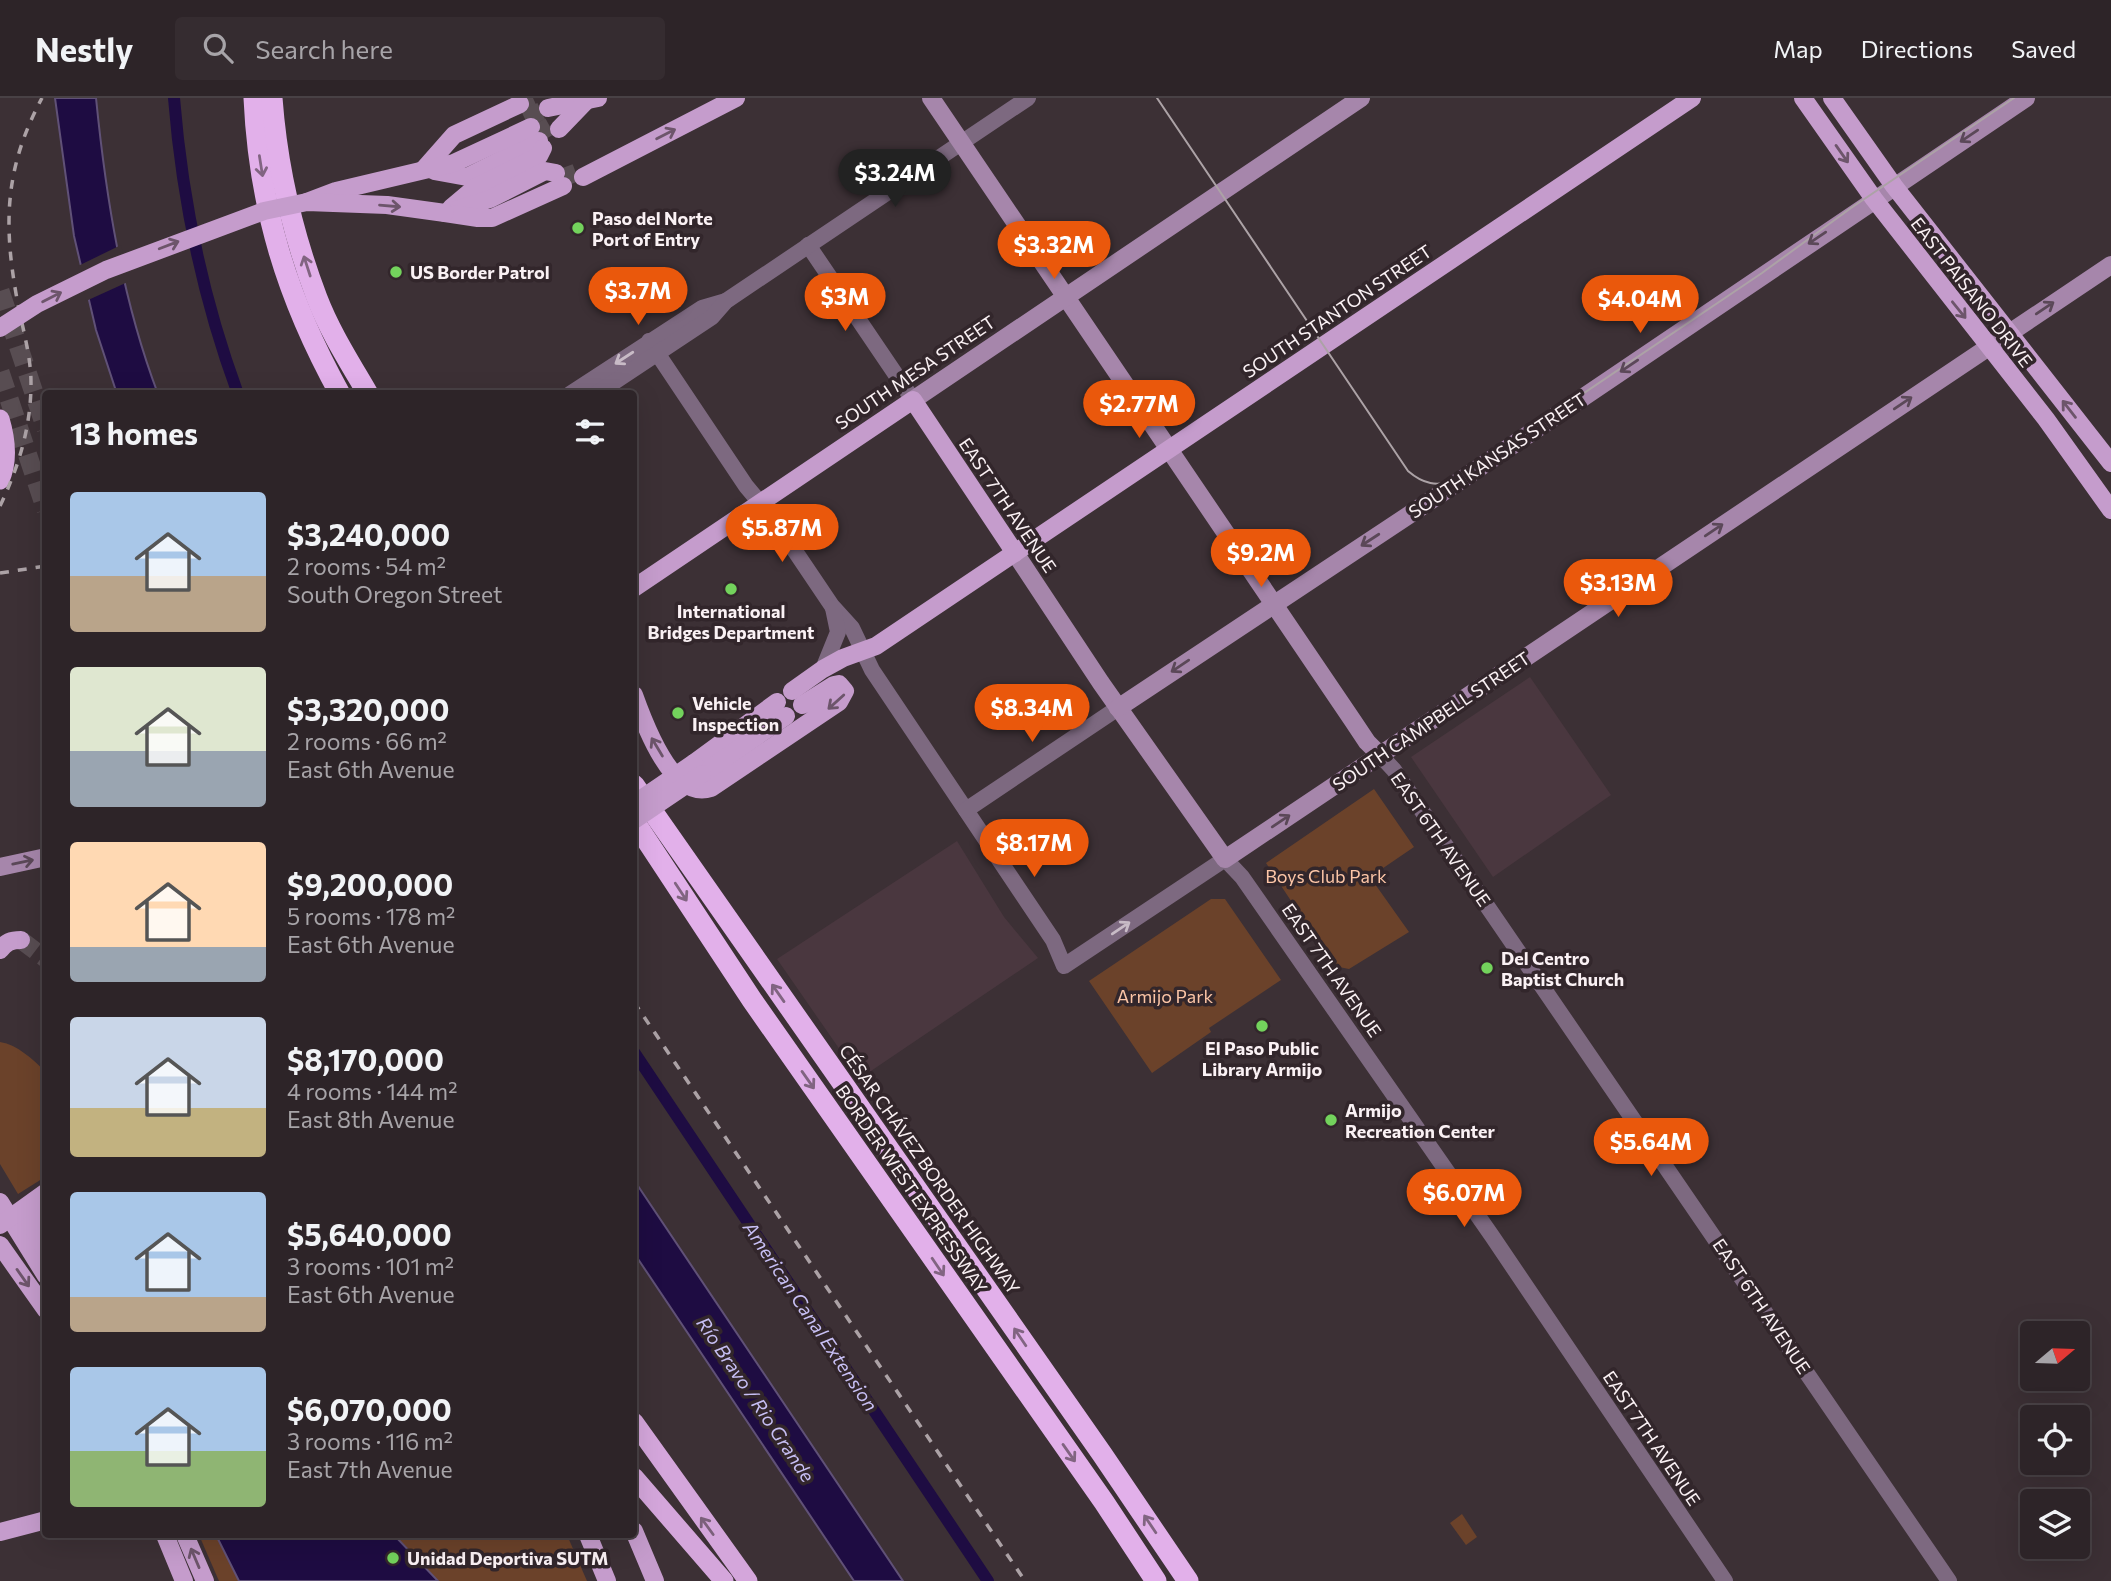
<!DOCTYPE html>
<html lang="en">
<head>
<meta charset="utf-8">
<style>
  :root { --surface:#2d2428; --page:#352c30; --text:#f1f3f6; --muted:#a7a4a8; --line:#484145; --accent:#ea580c }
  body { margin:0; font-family:Commissioner,sans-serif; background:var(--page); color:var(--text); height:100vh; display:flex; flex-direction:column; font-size:26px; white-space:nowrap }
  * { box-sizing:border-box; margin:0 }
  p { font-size:23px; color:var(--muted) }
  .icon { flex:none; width:38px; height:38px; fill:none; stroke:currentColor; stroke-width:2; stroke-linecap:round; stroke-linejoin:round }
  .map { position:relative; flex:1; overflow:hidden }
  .details { position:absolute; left:42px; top:292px; width:595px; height:1148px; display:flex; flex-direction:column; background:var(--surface); border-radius:7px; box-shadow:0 7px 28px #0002,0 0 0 2px var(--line) }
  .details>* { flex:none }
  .needle { width:46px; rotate:71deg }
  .controls { position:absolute; left:2020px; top:1223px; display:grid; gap:14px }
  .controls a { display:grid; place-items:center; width:70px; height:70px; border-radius:7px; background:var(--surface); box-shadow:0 7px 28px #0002,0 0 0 2px var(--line); font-size:35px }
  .price { position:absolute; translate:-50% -60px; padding:0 16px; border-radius:24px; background:var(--accent); color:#fff; font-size:23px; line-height:46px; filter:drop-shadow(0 2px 4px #0008) }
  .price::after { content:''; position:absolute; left:50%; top:42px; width:21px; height:16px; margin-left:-10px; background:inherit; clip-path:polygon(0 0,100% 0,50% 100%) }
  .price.current { background:#222; color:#fff }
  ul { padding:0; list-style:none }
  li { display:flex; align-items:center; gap:21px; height:175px; padding:0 28px }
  li span { display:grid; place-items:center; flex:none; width:196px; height:140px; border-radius:7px; color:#555 }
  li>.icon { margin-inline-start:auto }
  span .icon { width:84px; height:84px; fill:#fffc; stroke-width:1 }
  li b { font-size:30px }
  h2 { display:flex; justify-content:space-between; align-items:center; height:84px; padding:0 28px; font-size:30px }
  header { display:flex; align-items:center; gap:42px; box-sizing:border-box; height:98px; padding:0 35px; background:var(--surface); border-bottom:2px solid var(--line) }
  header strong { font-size:33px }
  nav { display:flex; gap:38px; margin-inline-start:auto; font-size:24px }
  .search { width:490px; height:63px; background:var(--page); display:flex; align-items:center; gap:18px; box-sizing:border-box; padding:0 24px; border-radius:7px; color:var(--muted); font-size:26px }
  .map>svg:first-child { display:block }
  .built { fill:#4a373f }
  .green { fill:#6b422a }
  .water { fill:#1e0c42; stroke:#605177; stroke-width:2 }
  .pier { fill:#3c3035 }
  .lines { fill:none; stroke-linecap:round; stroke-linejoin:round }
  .canal { stroke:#1e0c42; stroke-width:12 }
  .primary-tunnel { stroke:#584d52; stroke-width:18; stroke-dasharray:18 9; stroke-linecap:butt }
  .trunk-tunnel { stroke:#584d52; stroke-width:19; stroke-dasharray:19 10; stroke-linecap:butt }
  .tertiary { stroke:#7d6980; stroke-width:16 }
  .secondary { stroke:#a686ab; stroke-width:18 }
  .primary { stroke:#c59ccc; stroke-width:18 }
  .trunk { stroke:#d4a6db; stroke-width:19 }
  .motorway { stroke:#e2b0ea; stroke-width:21 }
  .tram { stroke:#aca2a6; stroke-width:2 }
  .rail { stroke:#aca2a6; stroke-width:3.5; stroke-dasharray:9 9; stroke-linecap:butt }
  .primary-bridge { stroke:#c59ccc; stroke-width:18 }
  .oneway { stroke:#6d556b }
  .oneway2 { stroke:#5b4858 }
  .oneway3 { stroke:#816481 }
  .oneway4 { stroke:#c8bbc6 }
  .oneway5 { stroke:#7b607a }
  .poi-dot { fill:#73d25c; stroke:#32262b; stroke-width:2.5 }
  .labels { text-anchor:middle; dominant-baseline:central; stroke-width:7; stroke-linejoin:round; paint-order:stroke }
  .poi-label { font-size:18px; font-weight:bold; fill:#faf1f4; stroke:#32262b; text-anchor:start }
  .street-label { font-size:18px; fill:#faf1f4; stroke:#32262b }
  .park-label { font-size:18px; fill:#fdc6a7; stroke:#32262b }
  .water-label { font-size:19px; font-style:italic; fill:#c7bff4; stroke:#32262b }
</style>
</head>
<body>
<header>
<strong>Nestly</strong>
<div class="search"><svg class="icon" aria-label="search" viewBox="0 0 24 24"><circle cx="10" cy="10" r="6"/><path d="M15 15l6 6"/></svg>Search here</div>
<nav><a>Map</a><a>Directions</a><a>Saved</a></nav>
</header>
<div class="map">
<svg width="2111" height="1483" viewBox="0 0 2111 1483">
  <rect width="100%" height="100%" fill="#3c3035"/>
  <g class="built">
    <polygon points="1530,579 1611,697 1493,779 1411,659"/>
    <polygon points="957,743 1004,819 1038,860 865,977 861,972 856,975 777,861"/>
  </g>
  <g class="green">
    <polygon points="1374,691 1414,749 1370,779 1409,834 1349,871 1334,868 1266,765"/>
    <polygon points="1211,801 1225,801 1281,882 1209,930 1211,934 1152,975 1089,883"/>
    <path d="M 0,944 C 18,947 32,961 45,973 L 45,1079 L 18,1096 L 0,1066 Z"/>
    <polygon points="1462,1416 1477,1439 1466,1447 1450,1425"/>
    <polygon points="199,1437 567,1437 587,1483 219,1483"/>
  </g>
  <g class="water">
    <path d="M 55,0 L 96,0 C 106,100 122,201 158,296 L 117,296 L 96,232 L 74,138 Z"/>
    <polygon points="634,1082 903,1483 854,1483 634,1155"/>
    <polygon points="216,1437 394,1437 438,1483 239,1483"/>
  </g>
  <polygon class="pier" points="121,147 130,183 86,203 78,168"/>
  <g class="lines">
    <g class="canal">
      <path d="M 174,0 C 182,100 203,201 238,296"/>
      <polyline points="634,954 988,1483"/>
    </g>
    <g class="primary-tunnel">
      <polyline points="520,6 533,0"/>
      <polyline points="525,21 548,10"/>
      <polyline points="534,37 556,25"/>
      <polyline points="559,81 580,73"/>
      <polyline points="21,842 46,861"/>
    </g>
    <g class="trunk-tunnel">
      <polyline points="0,193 46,331"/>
      <polyline points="0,274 46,412"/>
    </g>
    <g class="tertiary">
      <polyline points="808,147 913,302"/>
      <polyline points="649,243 746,388 772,419 832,508 852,530 872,572 1053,842 1064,868 1225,761 1242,779 1492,1138 1725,1483"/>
      <polyline points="570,296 702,210 726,203"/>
      <polyline points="596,296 712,219 726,203 1028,0"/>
      <polyline points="823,571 838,534 833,510"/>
      <polyline points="1380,657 1394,672 1949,1483"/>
      <polyline points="966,712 1118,610"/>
    </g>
    <g class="secondary">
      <polyline points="931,0 1353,623 1367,644 1380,657"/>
      <polyline points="913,302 1361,0"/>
      <polyline points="1015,455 1101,585 1225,761 2111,167"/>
      <polyline points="1118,610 1427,405 2026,0"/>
      <polyline points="0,769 46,759"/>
    </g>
    <g class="primary">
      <polyline points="1803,0 1874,101 2046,321 2111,412"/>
      <polyline points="1832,0 1894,88 2111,365"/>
      <polyline points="548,10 598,0"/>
      <polyline points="559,31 585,4"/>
      <polyline points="424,71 454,37 520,6"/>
      <polyline points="434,73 467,79 539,43"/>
      <polyline points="583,79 736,0"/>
      <polyline points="307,104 336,93 454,65 531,29"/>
      <polyline points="451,110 476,89 539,58 543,50"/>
      <polyline points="449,114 490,101 545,73 556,75"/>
      <polyline points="445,115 478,120 492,120 563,88"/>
      <polyline points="634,490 913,302 1015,455"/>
      <polyline points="792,593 823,571 843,560 876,548 1692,0"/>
      <path d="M 634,597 C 644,625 672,703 711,690 L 839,604 L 845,593 L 839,586 L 834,587 L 802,607"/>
      <polyline points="694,665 777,604"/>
      <polyline points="702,676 786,618"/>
      <path d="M 0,852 C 6,844 11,842 21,842"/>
      <polyline points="0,1104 46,1178"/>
      <polyline points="46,1108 34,1117 30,1124 46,1154"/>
      <polyline points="0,1127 46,1094"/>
      <polyline points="0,1147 46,1212"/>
      <polyline points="634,1433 655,1483"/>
      <polyline points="0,1434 46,1422"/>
      <polyline points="165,1437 184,1483"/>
      <polyline points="185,1437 205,1483"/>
      <polyline points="588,1437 607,1483"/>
    </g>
    <g class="trunk">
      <path d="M 0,321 C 6,341 9,362 0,382"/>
      <polyline points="634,1324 748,1483"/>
      <polyline points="634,1379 724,1483"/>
    </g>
    <g class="motorway">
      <path d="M 254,0 C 259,110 287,200 340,296"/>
      <path d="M 272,0 C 277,68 293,137 317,200 C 330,234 350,265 368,296"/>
      <polyline points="634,687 1102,1356 1188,1483"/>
      <polyline points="634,723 752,902 1104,1404 1156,1483"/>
    </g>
    <path class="tram" d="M 1157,0 L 1408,373 C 1423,386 1437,389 1455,382 L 1762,175 L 1851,110 L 2014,0"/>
    <g class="rail">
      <path d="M 0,408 C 19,368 31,329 31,285 C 31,257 22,229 17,201 C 3,125 5,69 42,0"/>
      <polyline points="0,475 46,468"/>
      <polyline points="634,904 1025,1483"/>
    </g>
    <g class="primary-bridge">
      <polyline points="0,230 37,206 106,172 264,113 307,104 387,107 445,115"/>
      <polyline points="634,706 694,665"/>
      <polyline points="634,722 702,676"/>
    </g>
  </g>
  <defs><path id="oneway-shaft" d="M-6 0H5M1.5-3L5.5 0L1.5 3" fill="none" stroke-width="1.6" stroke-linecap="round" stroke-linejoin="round" transform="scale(1.75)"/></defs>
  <g class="oneway">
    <use href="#oneway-shaft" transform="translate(666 36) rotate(-27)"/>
    <use href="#oneway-shaft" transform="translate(1842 56) rotate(55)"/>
    <use href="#oneway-shaft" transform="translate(390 108) rotate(5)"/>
    <use href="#oneway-shaft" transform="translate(169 147) rotate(-21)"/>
    <use href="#oneway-shaft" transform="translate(52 199) rotate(-27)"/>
    <use href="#oneway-shaft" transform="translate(1959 212) rotate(51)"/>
    <use href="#oneway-shaft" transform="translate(2069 311) rotate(-128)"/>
    <use href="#oneway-shaft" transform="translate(836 604) rotate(138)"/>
    <use href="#oneway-shaft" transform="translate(657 649) rotate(-121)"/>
    <use href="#oneway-shaft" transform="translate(23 1180) rotate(55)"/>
    <use href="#oneway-shaft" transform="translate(195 1460) rotate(-113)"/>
  </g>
  <g class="oneway2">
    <use href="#oneway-shaft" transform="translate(1969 38) rotate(146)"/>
    <use href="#oneway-shaft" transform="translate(1817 140) rotate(146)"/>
    <use href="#oneway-shaft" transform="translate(2045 210) rotate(-34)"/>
    <use href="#oneway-shaft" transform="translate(1629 268) rotate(146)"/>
    <use href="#oneway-shaft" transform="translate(1903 305) rotate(-34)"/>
    <use href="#oneway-shaft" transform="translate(1714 432) rotate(-34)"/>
    <use href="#oneway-shaft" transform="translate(1370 442) rotate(147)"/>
    <use href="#oneway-shaft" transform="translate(1180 568) rotate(146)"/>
    <use href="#oneway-shaft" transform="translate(1281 723) rotate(-34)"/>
    <use href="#oneway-shaft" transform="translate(23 764) rotate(-12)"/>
  </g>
  <g class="oneway3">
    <use href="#oneway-shaft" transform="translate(261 68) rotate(81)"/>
    <use href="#oneway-shaft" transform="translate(307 168) rotate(-108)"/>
    <use href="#oneway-shaft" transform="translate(681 794) rotate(57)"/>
    <use href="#oneway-shaft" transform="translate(778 895) rotate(-125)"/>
    <use href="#oneway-shaft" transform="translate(808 982) rotate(55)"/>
    <use href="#oneway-shaft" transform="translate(938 1169) rotate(56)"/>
    <use href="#oneway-shaft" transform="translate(1020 1239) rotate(-124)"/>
    <use href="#oneway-shaft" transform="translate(1069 1355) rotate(55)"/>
    <use href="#oneway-shaft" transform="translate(1150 1426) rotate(-124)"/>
  </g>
  <g class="oneway4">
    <use href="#oneway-shaft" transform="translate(624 260) rotate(147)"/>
    <use href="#oneway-shaft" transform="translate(1121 830) rotate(-34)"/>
  </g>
  <use class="oneway5" href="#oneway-shaft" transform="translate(707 1428) rotate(-126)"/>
  <g class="poi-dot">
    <circle cx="578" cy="130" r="7"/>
    <circle cx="396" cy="174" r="7"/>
    <circle cx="731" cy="491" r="7"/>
    <circle cx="678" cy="615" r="7"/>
    <circle cx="1487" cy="870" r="7"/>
    <circle cx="1262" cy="928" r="7"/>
    <circle cx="1331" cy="1022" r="7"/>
    <circle cx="393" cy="1460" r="7"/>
  </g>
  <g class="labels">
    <g class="poi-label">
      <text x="592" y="120">Paso del Norte<tspan x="592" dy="21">Port of Entry</tspan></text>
      <text x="410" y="174">US Border Patrol</text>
      <text x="731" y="513" text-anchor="middle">International<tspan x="731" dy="21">Bridges Department</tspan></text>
      <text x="692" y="605">Vehicle<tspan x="692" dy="21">Inspection</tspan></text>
      <text x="1501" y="860">Del Centro<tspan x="1501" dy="21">Baptist Church</tspan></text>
      <text x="1262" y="950" text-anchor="middle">El Paso Public<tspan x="1262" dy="21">Library Armijo</tspan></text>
      <text x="1345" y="1012">Armijo<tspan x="1345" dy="21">Recreation Center</tspan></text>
      <text x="407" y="1460">Unidad Deportiva SUTM</text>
    </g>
    <g class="street-label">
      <text transform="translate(1972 194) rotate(52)">EAST PAISANO DRIVE</text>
      <text transform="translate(1337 213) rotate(-34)">SOUTH STANTON STREET</text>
      <text transform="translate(915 274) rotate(-34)">SOUTH MESA STREET</text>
      <text transform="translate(1497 357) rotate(-34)">SOUTH KANSAS STREET</text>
      <text transform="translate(1008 407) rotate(56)">EAST 7TH AVENUE</text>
      <text transform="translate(1431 623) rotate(-34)">SOUTH CAMPBELL STREET</text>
      <text transform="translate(1441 741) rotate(55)">EAST 6TH AVENUE</text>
      <text transform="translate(1332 872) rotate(55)">EAST 7TH AVENUE</text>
      <text transform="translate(930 1071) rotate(55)">CÉSAR CHÁVEZ BORDER HIGHWAY</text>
      <text transform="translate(912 1091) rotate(55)">BORDER WEST EXPRESSWAY</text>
      <text transform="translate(1762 1208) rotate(56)">EAST 6TH AVENUE</text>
      <text transform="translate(1652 1340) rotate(56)">EAST 7TH AVENUE</text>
    </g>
    <g class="park-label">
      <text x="1326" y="778">Boys Club Park</text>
      <text x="1165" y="898">Armijo Park</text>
    </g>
    <g class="water-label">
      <text transform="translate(811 1218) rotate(56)">American Canal Extension</text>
      <text transform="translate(756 1301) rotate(56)">Río Bravo / Rio Grande</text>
    </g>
  </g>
</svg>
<div class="controls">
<a><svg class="needle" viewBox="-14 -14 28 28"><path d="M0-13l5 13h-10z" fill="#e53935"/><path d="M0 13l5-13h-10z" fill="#a7a4a8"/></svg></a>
<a><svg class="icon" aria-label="locate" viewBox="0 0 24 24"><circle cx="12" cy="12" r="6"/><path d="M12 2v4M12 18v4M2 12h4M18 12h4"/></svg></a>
<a><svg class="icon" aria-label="layers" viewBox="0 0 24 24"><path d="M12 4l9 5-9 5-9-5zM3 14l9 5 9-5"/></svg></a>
</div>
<b class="price current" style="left:895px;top:111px">$3.24M</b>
<b class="price" style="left:1054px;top:183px">$3.32M</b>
<b class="price" style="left:638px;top:229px">$3.7M</b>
<b class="price" style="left:845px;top:235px">$3M</b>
<b class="price" style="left:1640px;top:237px">$4.04M</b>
<b class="price" style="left:1139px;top:342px">$2.77M</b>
<b class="price" style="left:782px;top:466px">$5.87M</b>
<b class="price" style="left:1261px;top:491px">$9.2M</b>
<b class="price" style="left:1618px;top:521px">$3.13M</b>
<b class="price" style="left:1032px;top:646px">$8.34M</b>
<b class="price" style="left:1034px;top:781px">$8.17M</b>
<b class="price" style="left:1651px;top:1080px">$5.64M</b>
<b class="price" style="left:1464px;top:1131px">$6.07M</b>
<section class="details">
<h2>13 homes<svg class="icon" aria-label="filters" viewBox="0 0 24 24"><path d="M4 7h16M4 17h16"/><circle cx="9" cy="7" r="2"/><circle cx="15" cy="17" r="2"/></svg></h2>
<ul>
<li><span style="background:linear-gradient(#a9c7e8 60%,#b9a48a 0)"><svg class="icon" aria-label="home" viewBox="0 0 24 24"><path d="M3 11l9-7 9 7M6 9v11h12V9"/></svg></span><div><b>$3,240,000</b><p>2 rooms · 54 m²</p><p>South Oregon Street</p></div></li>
<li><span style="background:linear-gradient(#dfe7d0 60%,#9aa5b1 0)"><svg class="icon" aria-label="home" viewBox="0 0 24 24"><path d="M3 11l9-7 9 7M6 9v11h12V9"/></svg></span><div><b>$3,320,000</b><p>2 rooms · 66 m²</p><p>East 6th Avenue</p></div></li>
<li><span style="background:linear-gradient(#ffd9b3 75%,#9aa5b1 0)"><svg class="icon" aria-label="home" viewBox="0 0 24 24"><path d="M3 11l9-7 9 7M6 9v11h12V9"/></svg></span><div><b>$9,200,000</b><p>5 rooms · 178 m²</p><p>East 6th Avenue</p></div></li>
<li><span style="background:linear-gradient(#c9d6e8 65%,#c2b280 0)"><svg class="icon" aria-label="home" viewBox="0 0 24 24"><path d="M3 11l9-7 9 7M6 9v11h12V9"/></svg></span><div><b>$8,170,000</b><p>4 rooms · 144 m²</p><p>East 8th Avenue</p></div></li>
<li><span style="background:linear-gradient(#a9c7e8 75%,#b9a48a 0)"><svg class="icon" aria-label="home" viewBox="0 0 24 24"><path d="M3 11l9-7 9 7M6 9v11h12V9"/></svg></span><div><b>$5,640,000</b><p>3 rooms · 101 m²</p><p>East 6th Avenue</p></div></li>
<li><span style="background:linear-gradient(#a9c7e8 60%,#8fb573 0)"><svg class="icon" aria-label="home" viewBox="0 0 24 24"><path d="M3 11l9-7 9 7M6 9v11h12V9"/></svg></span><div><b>$6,070,000</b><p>3 rooms · 116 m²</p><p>East 7th Avenue</p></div></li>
</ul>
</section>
</div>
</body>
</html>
